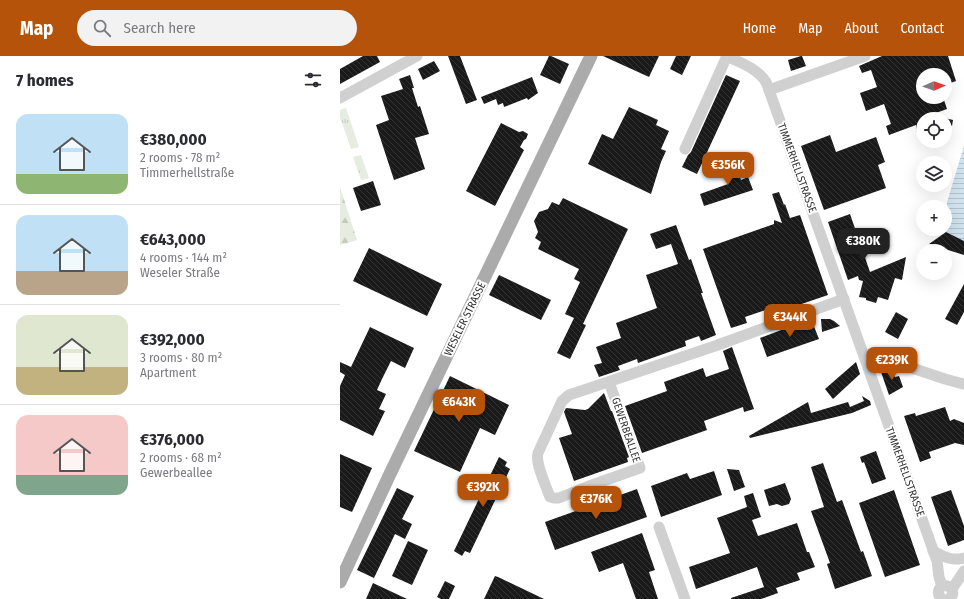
<!DOCTYPE html>
<html lang="en">
<head>
<meta charset="utf-8">
<style>
  :root { --surface:#fff; --page:#f2f2f3; --text:#2b2b33; --muted:#7c7c81; --line:#e1e1e2; --accent:#b45309 }
  body { margin:0; font-family:"Fira Sans Condensed",sans-serif; background:var(--page); color:var(--text); height:100vh; display:flex; flex-direction:column; font-size:15px; white-space:nowrap }
  * { box-sizing:border-box; margin:0 }
  p { font-size:13px; color:var(--muted) }
  .icon { flex:none; width:22px; height:22px; fill:none; stroke:currentColor; stroke-width:2; stroke-linecap:round; stroke-linejoin:round }
  .map { position:relative; flex:1; overflow:hidden }
  .drawer { display:flex; flex-direction:column; background:var(--surface); width:340px }
  .drawer>* { flex:none }
  .needle { width:26px; rotate:88deg }
  .tools { position:absolute; left:576px; top:12px; display:grid; gap:8px }
  .tools a { display:grid; place-items:center; width:36px; height:36px; border-radius:50%; background:var(--surface); box-shadow:0 4px 16px #0002; font-size:20px }
  .price { position:absolute; translate:-50% -34px; padding:0 9px; border-radius:8px; background:var(--accent); color:#fff; font-size:13px; line-height:26px; filter:drop-shadow(0 1px 2px #0008) }
  .price::after { content:''; position:absolute; left:50%; top:24px; width:12px; height:9px; margin-left:-6px; background:inherit; clip-path:polygon(0 0,100% 0,50% 100%) }
  .price.selected { background:#222; color:#fff }
  ul { padding:0; list-style:none }
  li { display:flex; align-items:center; gap:12px; height:100px; padding:0 16px }
  li+li { border-top:1px solid var(--line) }
  li span { display:grid; place-items:center; flex:none; width:112px; height:80px; border-radius:12px; color:#555 }
  li>.icon { margin-inline-start:auto }
  span .icon { width:48px; height:48px; fill:#fffc; stroke-width:1 }
  li b { font-size:17px }
  h2 { display:flex; justify-content:space-between; align-items:center; height:48px; padding:0 16px; font-size:17px }
  header { display:flex; align-items:center; gap:24px; box-sizing:border-box; height:56px; padding:0 20px; background:var(--accent); color:#fff }
  header strong { font-size:19px }
  nav { display:flex; gap:22px; margin-inline-start:auto; font-size:14px }
  .search { width:280px; height:36px; background:var(--page); display:flex; align-items:center; gap:10px; box-sizing:border-box; padding:0 14px; border-radius:22px; color:var(--muted); font-size:15px }
  main { display:flex; flex:1; min-height:0 }
  .map>svg:first-child { display:block }
  .grass { fill:url(#grass-tufts) }
  .forest { fill:url(#forest-firs) }
  .water { fill:url(#water-rules) }
  .building { fill:url(#building-back-hatch) }
  .lines { fill:none; stroke-linecap:round; stroke-linejoin:round }
  .minor { stroke:#d0d0d0; stroke-width:11 }
  .major { stroke:#ababab; stroke-width:13 }
  .labels { text-anchor:middle; dominant-baseline:central; stroke-width:4; stroke-linejoin:round; paint-order:stroke }
  .street-label { font-size:11px; fill:#333; stroke:#fff }
</style>
</head>
<body>
<header>
<strong>Map</strong>
<div class="search"><svg class="icon" aria-label="search" viewBox="0 0 24 24"><circle cx="10" cy="10" r="6"/><path d="M15 15l6 6"/></svg>Search here</div>
<nav><a>Home</a><a>Map</a><a>About</a><a>Contact</a></nav>
</header>
<main>
<section class="drawer">
<h2>7 homes<svg class="icon" aria-label="filters" viewBox="0 0 24 24"><path d="M4 7h16M4 17h16"/><circle cx="9" cy="7" r="2"/><circle cx="15" cy="17" r="2"/></svg></h2>
<ul>
<li><span style="background:linear-gradient(#bfe0f5 75%,#8fb573 0)"><svg class="icon" aria-label="home" viewBox="0 0 24 24"><path d="M3 11l9-7 9 7M6 9v11h12V9"/></svg></span><div><b>€380,000</b><p>2 rooms · 78 m²</p><p>Timmerhellstraße</p></div></li>
<li><span style="background:linear-gradient(#bfe0f5 70%,#b9a48a 0)"><svg class="icon" aria-label="home" viewBox="0 0 24 24"><path d="M3 11l9-7 9 7M6 9v11h12V9"/></svg></span><div><b>€643,000</b><p>4 rooms · 144 m²</p><p>Weseler Straße</p></div></li>
<li><span style="background:linear-gradient(#dfe7d0 65%,#c2b280 0)"><svg class="icon" aria-label="home" viewBox="0 0 24 24"><path d="M3 11l9-7 9 7M6 9v11h12V9"/></svg></span><div><b>€392,000</b><p>3 rooms · 80 m²</p><p>Apartment</p></div></li>
<li><span style="background:linear-gradient(#f6c9c9 75%,#7fa58c 0)"><svg class="icon" aria-label="home" viewBox="0 0 24 24"><path d="M3 11l9-7 9 7M6 9v11h12V9"/></svg></span><div><b>€376,000</b><p>2 rooms · 68 m²</p><p>Gewerbeallee</p></div></li>
</ul>
</section>
<div class="map">
<svg width="624" height="543" viewBox="0 0 624 543">
  <defs>
    <pattern id="grass-tufts" width="24" height="20" patternUnits="userSpaceOnUse"><rect width="24" height="20" fill="#e6ecdf"/><path d="M3 7l-1-3M5 7V3M7 7l1-3M15 17l-1-3M17 17v-4M19 17l1-3" fill="none" stroke="#c6cbc0"/></pattern>
    <pattern id="forest-firs" width="22" height="20" patternUnits="userSpaceOnUse"><rect width="22" height="20" fill="#e6ecdf"/><path d="M5 1l3.5 6h-7zM16 11l3.5 6h-7z" fill="#c6cbc0"/></pattern>
    <pattern id="water-rules" width="6" height="5" patternUnits="userSpaceOnUse"><rect width="6" height="5" fill="#cfe2ee"/><path d="M0 2.5h6" fill="none" stroke="#b2c2cd"/></pattern>
    <pattern id="building-back-hatch" width="6" height="6" patternUnits="userSpaceOnUse"><rect width="6" height="6" fill="#1a1a1a"/><path d="M-1 5l2 2M0 0l6 6M5-1l2 2" fill="none" stroke="#333"/></pattern>
  </defs>
  <rect width="100%" height="100%" fill="#fff"/>
  <g class="grass">
    <polygon points="6,52 19,91 11,93 0,61 0,54"/>
    <polygon points="21,99 29,122 21,124 13,101"/>
  </g>
  <polygon class="forest" points="0,131 17,184 0,189"/>
  <polygon class="water" points="624,90 624,185 606,176 607,146"/>
  <g class="building">
    <polygon points="23,0 37,0 40,6 0,28 0,13"/>
    <polygon points="108,0 120,0 137,44 126,48"/>
    <polygon points="209,0 211,0 229,8 220,28 200,19"/>
    <polygon points="263,0 319,0 309,21"/>
    <polygon points="336,0 351,0 342,19 330,13"/>
    <polygon points="461,0 462,0 466,10 451,15 448,4"/>
    <polygon points="542,0 608,0 616,25 605,29 605,19 583,19 583,41 603,41 607,53 593,58 605,62 604,63 583,63 583,76 576,76 576,69 549,79 546,70 551,68 544,48 526,55 520,37 537,31 531,14 522,17 519,10"/>
    <polygon points="94,5 100,15 83,24 78,13"/>
    <polygon points="70,19 74,32 72,32 78,51 80,50 89,78 75,82 85,113 54,124 36,69 49,64 41,40 63,33 59,23"/>
    <polygon points="386,19 400,25 357,118 342,111 348,99 351,96"/>
    <polygon points="192,21 198,37 188,44 187,42 164,51 163,47 158,49 156,43 144,48 141,41"/>
    <polygon points="289,51 318,64 316,69 329,75 321,93 326,95 321,106 311,138 248,108 262,78 273,83"/>
    <polygon points="605,62 613,64 612,70 610,69 610,82 605,82"/>
    <polygon points="161,67 179,76 183,75 188,78 186,83 184,84 180,91 184,94 155,150 126,135"/>
    <polygon points="490,79 496,96 536,81 545,106 538,109 546,132 484,154 461,90"/>
    <polygon points="394,103 401,124 408,121 413,134 364,150 360,138 388,128 382,107"/>
    <polygon points="33,125 41,149 21,155 13,132"/>
    <polygon points="439,136 444,149 445,148 450,162 460,159 488,239 441,255 440,249 405,261 407,267 391,272 363,193 434,168 434,164 442,167 432,138"/>
    <polygon points="223,142 288,173 243,268 246,269 230,303 217,297 234,262 225,258 240,226 234,223 239,213 198,193 201,186 195,182 198,176 194,165 199,156 208,153 212,146 219,149"/>
    <polygon points="510,158 530,216 566,201 562,224 555,222 548,244 538,241 536,247 526,244 526,242 519,241 523,225 519,224 518,220 508,224 488,166"/>
    <polygon points="336,169 349,204 351,203 363,237 361,237 376,279 361,285 359,280 345,285 346,290 298,307 297,303 278,310 280,314 259,321 254,309 262,307 256,291 281,282 276,267 317,252 306,219 338,208 331,188 316,193 310,178"/>
    <polygon points="606,176 624,185 624,199 589,188"/>
    <polygon points="29,192 102,228 87,260 13,225"/>
    <polygon points="159,219 211,244 201,264 149,239"/>
    <polygon points="624,228 624,256 617,269 605,263"/>
    <polygon points="556,256 568,263 558,283 545,276"/>
    <polygon points="471,263 479,283 427,301 420,282"/>
    <polygon points="481,263 490,263 494,265 500,270 482,276"/>
    <polygon points="30,271 74,292 65,312 51,305 42,323 37,334 46,338 39,353 45,355 33,380 0,364 0,330 5,319 0,316 0,306 11,311"/>
    <polygon points="392,291 414,353 404,356 403,351 364,365 367,374 302,397 285,350 327,335 324,326 363,312 366,321 389,313 383,295"/>
    <polygon points="516,306 520,318 493,343 485,333"/>
    <polygon points="549,313 552,314 555,321 559,320 563,331 549,339 541,316"/>
    <polygon points="110,320 169,349 155,379 140,372 120,416 74,395"/>
    <polygon points="264,337 271,355 272,355 289,401 287,402 288,406 234,425 219,382 232,378 224,356 226,352 245,354 248,353"/>
    <polygon points="522,340 530,345 531,349 512,357 410,382 409,380 468,346 471,357 508,346 510,351 524,345"/>
    <polygon points="605,351 610,365 614,363 624,367 624,389 615,387 589,396 591,402 580,406 564,360 575,357 576,360"/>
    <polygon points="536,395 546,423 532,428 524,406 522,407 520,401"/>
    <polygon points="0,398 32,412 12,456 0,451"/>
    <polygon points="159,401 167,406 165,410 170,413 130,497 125,495 122,500 114,495"/>
    <polygon points="483,407 497,446 502,444 521,496 523,495 532,520 495,533 487,508 490,507 471,455 484,451 471,411"/>
    <polygon points="387,413 399,414 405,431 394,435"/>
    <polygon points="374,415 382,439 321,461 311,430 347,417 350,423"/>
    <polygon points="445,427 451,443 449,448 442,450 437,448 429,450 424,434"/>
    <polygon points="57,432 74,440 62,463 72,468 65,483 55,478 34,522 17,514"/>
    <polygon points="297,433 307,461 215,494 205,466"/>
    <polygon points="554,434 580,509 545,521 519,447"/>
    <polygon points="611,434 624,470 624,484 608,490 591,441"/>
    <polygon points="413,437 421,461 412,464 418,480 457,467 467,496 469,496 475,511 457,517 460,524 436,532 438,537 421,543 391,543 391,542 424,531 417,511 356,533 349,511 390,497 377,462 407,451 404,440"/>
    <polygon points="302,477 315,514 309,516 318,543 296,543 283,507 259,516 251,496"/>
    <polygon points="68,485 88,494 72,529 52,520"/>
    <polygon points="155,520 158,521 204,543 144,543"/>
    <polygon points="105,525 115,530 109,543 101,543 97,541"/>
    <polygon points="33,527 67,543 26,543"/>
  </g>
  <g class="lines">
    <g class="minor">
      <path d="M 386,0 C 399,6 417,12 426,26 C 427,28 428,32 429,34 L 597,505 L 599,521 L 602,530"/>
      <polyline points="429,34 525,0"/>
      <polyline points="0,42 77,0"/>
      <polyline points="345,93 387,0"/>
      <polyline points="525,302 560,308 605,323 623,328"/>
      <path d="M 269,326 L 300,412 L 249,430 L 219,442 L 214,442 L 210,441 C 206,430 195,407 198,397 L 222,345 L 229,339 L 375,290 L 504,243"/>
      <polyline points="319,471 345,543"/>
      <path d="M 593,495 C 605,501 611,505 624,502"/>
      <polyline points="612,533 624,515"/>
      <path d="M 602,543 C 591,533 608,524 612,534 C 614,538 612,540 609,543"/>
    </g>
    <polyline class="major" points="0,526 49,420 251,0"/>
  </g>
  <g class="labels">
    <g class="street-label">
      <text transform="translate(457 112) rotate(70)">TIMMERHELLSTRASSE</text>
      <text transform="translate(125 263) rotate(-64)">WESELER STRASSE</text>
      <text transform="translate(286 374) rotate(71)">GEWERBEALLEE</text>
      <text transform="translate(565 416) rotate(70)">TIMMERHELLSTRASSE</text>
    </g>
  </g>
</svg>
<div class="tools">
<a><svg class="needle" viewBox="-14 -14 28 28"><path d="M0-13l5 13h-10z" fill="#e53935"/><path d="M0 13l5-13h-10z" fill="#7c7c81"/></svg></a>
<a><svg class="icon" aria-label="locate" viewBox="0 0 24 24"><circle cx="12" cy="12" r="6"/><path d="M12 2v4M12 18v4M2 12h4M18 12h4"/></svg></a>
<a><svg class="icon" aria-label="layers" viewBox="0 0 24 24"><path d="M12 4l9 5-9 5-9-5zM3 14l9 5 9-5"/></svg></a>
<a>+</a>
<a>−</a>
</div>
<b class="price" style="left:388px;top:130px">€356K</b>
<b class="price selected" style="left:523px;top:206px">€380K</b>
<b class="price" style="left:450px;top:282px">€344K</b>
<b class="price" style="left:552px;top:325px">€239K</b>
<b class="price" style="left:119px;top:367px">€643K</b>
<b class="price" style="left:143px;top:452px">€392K</b>
<b class="price" style="left:256px;top:464px">€376K</b>
</div>
</main>
</body>
</html>
